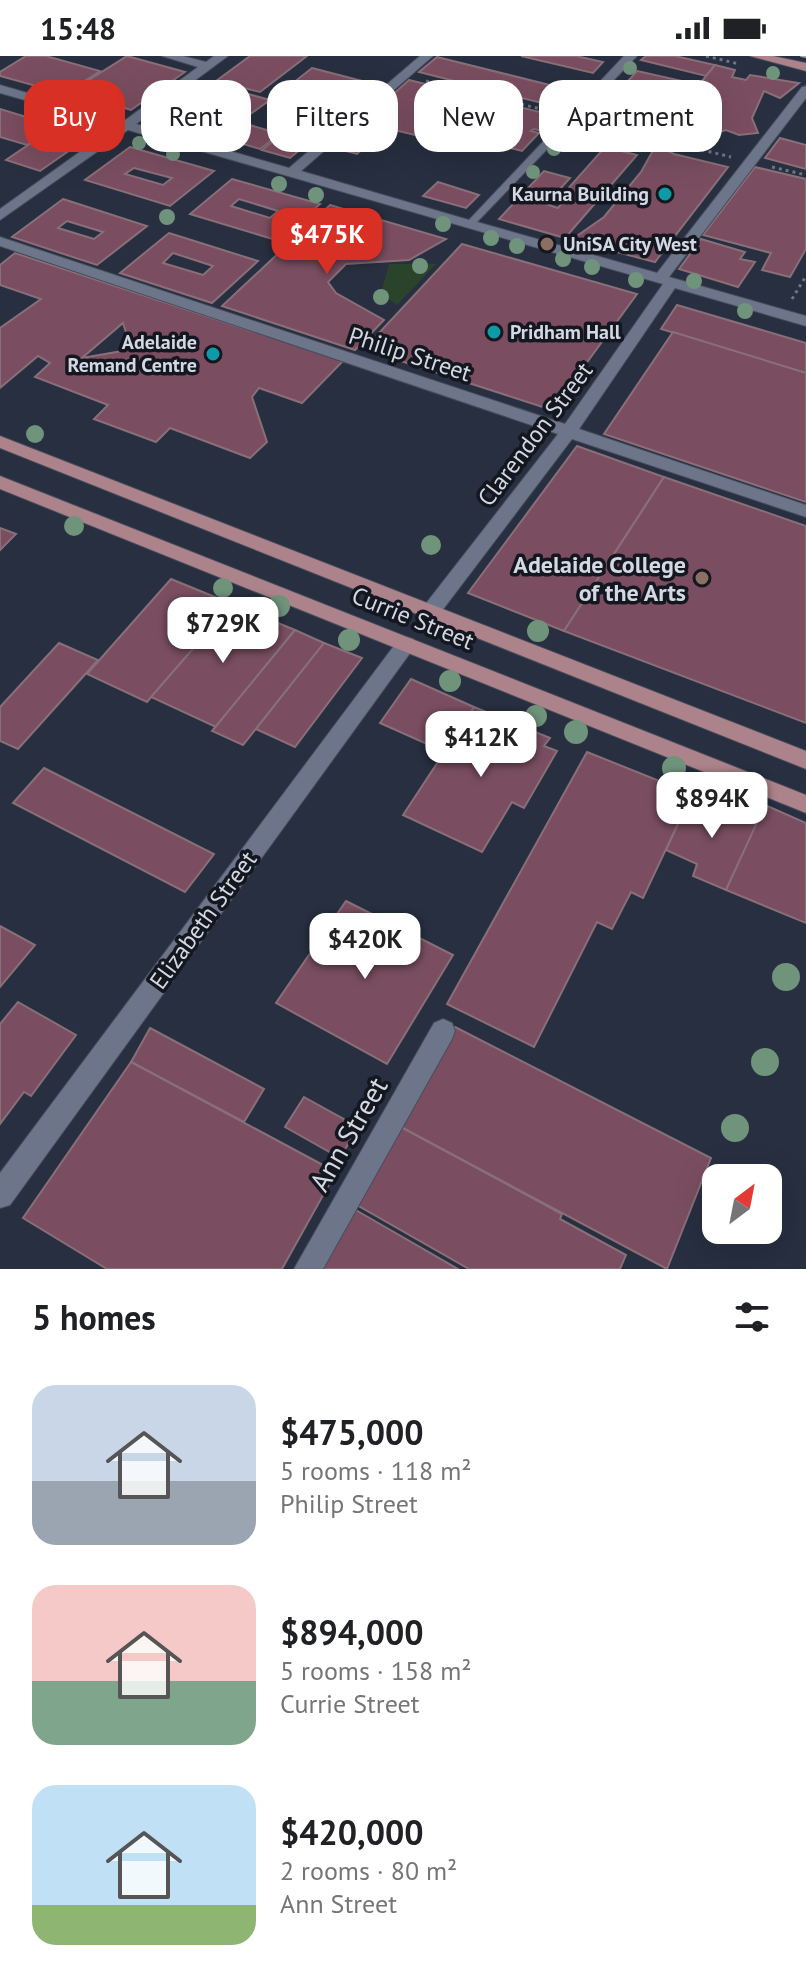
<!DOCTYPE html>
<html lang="en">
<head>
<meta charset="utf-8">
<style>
  :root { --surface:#fff; --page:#f2f2f2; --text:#202124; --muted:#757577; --accent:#d93025 }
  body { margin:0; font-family:"PT Sans",sans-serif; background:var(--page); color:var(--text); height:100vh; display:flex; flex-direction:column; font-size:30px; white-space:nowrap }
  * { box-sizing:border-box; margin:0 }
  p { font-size:26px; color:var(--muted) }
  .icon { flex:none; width:44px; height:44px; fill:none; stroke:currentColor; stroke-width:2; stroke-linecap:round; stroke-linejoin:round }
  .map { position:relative; height:1213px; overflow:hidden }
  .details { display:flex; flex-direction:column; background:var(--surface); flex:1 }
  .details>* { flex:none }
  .banner { position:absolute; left:24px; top:24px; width:758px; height:72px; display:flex; gap:16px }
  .needle { width:52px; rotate:32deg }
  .buttons { position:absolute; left:702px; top:1108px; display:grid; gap:16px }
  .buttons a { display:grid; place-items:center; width:80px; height:80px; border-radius:16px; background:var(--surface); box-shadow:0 8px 32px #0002; font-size:40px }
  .price { position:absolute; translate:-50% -68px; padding:0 18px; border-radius:16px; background:#fff; color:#222; font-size:26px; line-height:52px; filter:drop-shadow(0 2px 4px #0008) }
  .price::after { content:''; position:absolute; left:50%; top:48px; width:24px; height:18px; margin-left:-12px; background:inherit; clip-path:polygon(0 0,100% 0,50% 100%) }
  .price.on { background:var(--accent); color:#fff }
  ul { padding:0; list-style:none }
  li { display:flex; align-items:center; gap:24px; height:200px; padding:0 32px }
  li span { display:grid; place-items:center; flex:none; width:224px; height:160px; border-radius:24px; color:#555 }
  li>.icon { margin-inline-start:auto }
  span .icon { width:96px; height:96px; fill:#fffc; stroke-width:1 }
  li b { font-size:34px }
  h2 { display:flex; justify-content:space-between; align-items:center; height:96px; padding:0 32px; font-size:34px }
  .pill { padding:0 28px; border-radius:24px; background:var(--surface); box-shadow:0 8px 32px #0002; font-size:28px; line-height:72px }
  .pill.on { background:var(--accent); color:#fff }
  .status { display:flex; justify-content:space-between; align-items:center; height:56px; padding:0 40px; background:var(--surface); direction:ltr }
  .status svg { height:22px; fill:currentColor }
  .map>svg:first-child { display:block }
  .green { fill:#2a442c }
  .building { fill:#7a4e60; stroke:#886f78; stroke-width:2; fill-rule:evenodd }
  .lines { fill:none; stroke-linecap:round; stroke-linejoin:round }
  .minor-casing { stroke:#474c5b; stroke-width:2 }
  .major-casing { stroke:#474c5b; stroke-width:2 }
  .path { stroke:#6e7584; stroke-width:3; stroke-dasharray:3 4; stroke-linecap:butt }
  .minor { fill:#6c7589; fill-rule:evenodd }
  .major { fill:#ac838a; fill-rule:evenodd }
  .tram { stroke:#a3a9b6; stroke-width:2 }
  .tree { fill:#70937c }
  .culture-dot { fill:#0f9aa8; stroke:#14171f; stroke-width:3 }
  .education-dot { fill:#8d6e63; stroke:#14171f; stroke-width:3 }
  .labels { text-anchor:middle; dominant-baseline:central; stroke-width:7; stroke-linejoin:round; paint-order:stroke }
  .far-poi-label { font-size:20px; font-weight:bold; fill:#d3d8e4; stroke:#14171f; text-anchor:end }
  .street-label { font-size:24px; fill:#d3d8e4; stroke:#14171f }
  .poi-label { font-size:24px; font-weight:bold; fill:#d3d8e4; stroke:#14171f; text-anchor:end }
  .near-street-label { font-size:28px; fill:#d3d8e4; stroke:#14171f }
</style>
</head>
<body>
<div class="status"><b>15:48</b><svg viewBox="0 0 49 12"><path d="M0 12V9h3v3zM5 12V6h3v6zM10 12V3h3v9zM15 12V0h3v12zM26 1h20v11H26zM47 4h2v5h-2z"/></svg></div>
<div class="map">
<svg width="806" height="1213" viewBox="0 0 806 1213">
  <rect width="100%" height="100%" fill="#272f40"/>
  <polygon class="green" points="389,208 436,208 397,249 381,237"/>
  <g class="building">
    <polygon points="26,0 46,0 100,15 65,38 0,20 0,16"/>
    <polygon points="127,0 185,16 131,54 70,36"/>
    <polygon points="250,0 307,0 260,36 216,25"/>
    <polygon points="521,0 576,0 603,6 593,17"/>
    <polygon points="646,0 675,0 715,9 706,20 641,4"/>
    <polygon points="437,1 574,35 558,51 419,16"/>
    <polygon points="715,9 735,14 732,21 746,24 750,19 799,27 780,42 764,35 752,62 758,77 739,79 726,74 711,78 704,89 657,81"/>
    <polygon points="312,12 370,27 329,62 269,46"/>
    <polygon points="637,15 700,29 691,40 628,25"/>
    <polygon points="409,24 560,61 547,76 534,73 531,75 539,77 522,95 445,75 435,84 362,66"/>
    <polygon points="230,33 270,44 249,59 220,51 231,43 221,40"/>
    <polygon points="617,38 680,53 661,76 595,61"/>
    <polygon points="176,49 210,59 190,73 156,63"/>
    <polygon points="0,53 56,70 27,89 0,81"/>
    <polygon points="220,54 248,62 220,82 192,74"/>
    <polygon points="304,61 331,68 290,102 262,94"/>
    <polygon points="243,67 280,78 260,93 223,82"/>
    <polygon points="56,70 90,80 40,115 6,104"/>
    <polygon points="352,76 375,82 357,98 346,95 351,91 344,90 349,85 342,83"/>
    <polygon points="780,82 806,89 806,113 765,102"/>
    <polygon points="656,89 674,98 728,111 655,206 571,184 604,161 641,116"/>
    <path d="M 130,91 L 214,115 L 170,150 L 85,124 ZM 134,112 L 172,122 L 163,129 L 125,118 Z"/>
    <polygon points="605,91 637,99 565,182 499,163 544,115 570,122 546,148 558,152 563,146 557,145"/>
    <polygon points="755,111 806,123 806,193 790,221 762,214 771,197 703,179"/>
    <path d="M 232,123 L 320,148 L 279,185 L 190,158 ZM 239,143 L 278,155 L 270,162 L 231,150 Z"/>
    <polygon points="438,126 479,139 466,152 423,140"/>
    <path d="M 63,143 L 147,170 L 97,209 L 12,181 ZM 67,165 L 103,176 L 94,183 L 58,172 Z"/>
    <polygon points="330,149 446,183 409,204 346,208 328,226 336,237 384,264 355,294 222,250"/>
    <path d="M 169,177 L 258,205 L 212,247 L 120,217 ZM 173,197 L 213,210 L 203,219 L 163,207 Z"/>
    <polygon points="701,183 745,196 740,203 755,206 738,231 679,213"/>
    <polygon points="462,188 637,238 552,354 364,293"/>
    <path d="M 15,197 L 343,305 L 302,347 L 259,332 L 252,341 L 267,386 L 250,402 L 170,372 L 156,386 L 94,363 L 108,349 L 35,321 L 50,307 L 38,300 L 0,332 L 0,272 L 41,243 L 0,229 L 0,209 ZM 123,267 L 130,289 L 122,295 L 82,302 Z"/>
    <polygon points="677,249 806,287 806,317 661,273"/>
    <polygon points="673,276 806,317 806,446 604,378"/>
    <polygon points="577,390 664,421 564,575 468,537"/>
    <polygon points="664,421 806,470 806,667 564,575"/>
    <polygon points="0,472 16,478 0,494"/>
    <polygon points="171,523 232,548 147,646 87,618"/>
    <polygon points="232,548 295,574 216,671 151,641"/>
    <polygon points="295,574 324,587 243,689 212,675"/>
    <polygon points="59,587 98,604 18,693 0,685 0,651"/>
    <polygon points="324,587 362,602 295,691 256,673"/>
    <polygon points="411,623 474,651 445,696 380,667"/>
    <polygon points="474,651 550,682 544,690 557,695 524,752 512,746 482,796 403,759"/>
    <polygon points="587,696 692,738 643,842 631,836 612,873 597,866 534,991 447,948"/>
    <polygon points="44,712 214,798 185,836 13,747"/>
    <polygon points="692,738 758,766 726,834 693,820 697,808 666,794"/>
    <polygon points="765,749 806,767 806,867 726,834"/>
    <polygon points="346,845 453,899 387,1008 276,947"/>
    <polygon points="0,870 35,889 0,931"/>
    <polygon points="18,946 76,979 31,1040 24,1036 0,1068 0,968"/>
    <polygon points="455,971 711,1102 667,1213 399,1070"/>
    <polygon points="150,972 264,1033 244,1066 131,1006"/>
    <polygon points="131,1006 336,1116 282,1213 107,1213 23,1162"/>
    <polygon points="304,1041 358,1071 340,1102 285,1071"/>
    <polygon points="399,1070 562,1158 560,1163 626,1199 620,1213 469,1213 357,1149"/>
    <polygon points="354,1153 458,1213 321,1213"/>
  </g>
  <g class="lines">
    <g class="minor-casing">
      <g id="minor">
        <polygon points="162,0 183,0 206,6 214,0 228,0 136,68 289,112 420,0 433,0 301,115 469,164 624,0 637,0 477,166 657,217 802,31 806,30 806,42 669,221 806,260 806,270 675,232 579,373 806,449 806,461 572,383 438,560 424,560 421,555 424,550 558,378 0,190 0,181 565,368 663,228 128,74 0,164 0,153 116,70 0,37 0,29 124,65 198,11"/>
        <polygon points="406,581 413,583 416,588 413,593 10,1149 0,1152 0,1117 399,583"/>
        <polygon points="443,963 452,967 455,975 452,983 323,1213 294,1213 434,967"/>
      </g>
    </g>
    <g class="major-casing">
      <g id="major">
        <polygon points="750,0 773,0 806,7 806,15"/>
        <polygon points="0,380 806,695 806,713 0,392"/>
        <polygon points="0,420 806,739 806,757 0,433"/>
      </g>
    </g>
    <g class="path">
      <polyline points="706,0 739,8"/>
      <polyline points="426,25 553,56"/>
      <polyline points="593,67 731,101"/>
      <polyline points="772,111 806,119"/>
      <polyline points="792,243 806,220"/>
    </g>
    <use href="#minor" class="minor"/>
    <use href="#major" class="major"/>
    <polyline class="tram" points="801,0 806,1"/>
  </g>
  <g class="tree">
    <circle cx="630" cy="12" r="7"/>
    <circle cx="773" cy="17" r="7"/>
    <circle cx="78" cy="67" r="7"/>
    <circle cx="579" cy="67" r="7"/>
    <circle cx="139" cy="87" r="7"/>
    <circle cx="554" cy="93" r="7"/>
    <circle cx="173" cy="98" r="7"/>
    <circle cx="533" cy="116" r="7"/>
    <circle cx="279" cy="128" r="8"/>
    <circle cx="316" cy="139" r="8"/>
    <circle cx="167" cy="161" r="8"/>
    <circle cx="443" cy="168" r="8"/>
    <circle cx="491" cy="182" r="8"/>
    <circle cx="517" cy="190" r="8"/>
    <circle cx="563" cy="203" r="8"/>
    <circle cx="420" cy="210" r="8"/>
    <circle cx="592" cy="211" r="8"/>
    <circle cx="636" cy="224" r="8"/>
    <circle cx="694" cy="225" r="8"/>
    <circle cx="381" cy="241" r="8"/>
    <circle cx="745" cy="255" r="8"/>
    <circle cx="35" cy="378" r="9"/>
    <circle cx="74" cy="470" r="10"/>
    <circle cx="431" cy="489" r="10"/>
    <circle cx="223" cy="532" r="10"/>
    <circle cx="279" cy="550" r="11"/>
    <circle cx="538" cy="575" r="11"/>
    <circle cx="349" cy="584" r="11"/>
    <circle cx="450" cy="625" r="11"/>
    <circle cx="536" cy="660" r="11"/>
    <circle cx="576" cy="676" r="12"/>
    <circle cx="674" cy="712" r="12"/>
    <circle cx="751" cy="745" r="12"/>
    <circle cx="786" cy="921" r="14"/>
    <circle cx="765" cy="1006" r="14"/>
    <circle cx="735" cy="1072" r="14"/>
  </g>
  <g class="culture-dot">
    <circle cx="665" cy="138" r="8"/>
    <circle cx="494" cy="276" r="8"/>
    <circle cx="213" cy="298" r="8"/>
  </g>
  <g class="education-dot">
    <circle cx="547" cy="188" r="8"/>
    <circle cx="702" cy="522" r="8"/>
  </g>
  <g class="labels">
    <g class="far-poi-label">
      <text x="649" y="138">Kaurna Building</text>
      <text x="563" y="188" text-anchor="start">UniSA City West</text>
      <text x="510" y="276" text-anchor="start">Pridham Hall</text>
      <text x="197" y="286">Adelaide<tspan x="197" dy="23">Remand Centre</tspan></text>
    </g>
    <g class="street-label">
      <text transform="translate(410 298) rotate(18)">Philip Street</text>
      <text transform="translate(535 378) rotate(-53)">Clarendon Street</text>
      <text transform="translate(413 562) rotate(22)">Currie Street</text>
      <text transform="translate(203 864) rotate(-54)">Elizabeth Street</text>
    </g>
    <g class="poi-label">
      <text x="686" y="508">Adelaide College<tspan x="686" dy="28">of the Arts</tspan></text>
    </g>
    <g class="near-street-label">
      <text transform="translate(348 1078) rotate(-60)">Ann Street</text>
    </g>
  </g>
</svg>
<div class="buttons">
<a><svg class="needle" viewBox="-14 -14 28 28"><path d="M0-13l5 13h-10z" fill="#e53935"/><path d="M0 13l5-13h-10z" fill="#757577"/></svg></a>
</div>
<b class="price on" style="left:327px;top:220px">$475K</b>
<b class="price" style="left:223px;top:609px">$729K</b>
<b class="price" style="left:481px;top:723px">$412K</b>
<b class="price" style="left:712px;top:784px">$894K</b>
<b class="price" style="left:365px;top:925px">$420K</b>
<div class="banner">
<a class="pill on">Buy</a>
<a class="pill">Rent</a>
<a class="pill">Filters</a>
<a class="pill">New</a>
<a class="pill">Apartment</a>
</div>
</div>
<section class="details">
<h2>5 homes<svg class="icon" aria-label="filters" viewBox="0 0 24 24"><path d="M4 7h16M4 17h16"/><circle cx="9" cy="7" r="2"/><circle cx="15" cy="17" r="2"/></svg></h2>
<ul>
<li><span style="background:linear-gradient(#c9d6e8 60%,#9aa5b1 0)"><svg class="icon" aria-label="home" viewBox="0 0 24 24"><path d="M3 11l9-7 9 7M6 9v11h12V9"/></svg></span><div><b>$475,000</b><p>5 rooms · 118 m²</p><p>Philip Street</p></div></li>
<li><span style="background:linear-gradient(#f6c9c9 60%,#7fa58c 0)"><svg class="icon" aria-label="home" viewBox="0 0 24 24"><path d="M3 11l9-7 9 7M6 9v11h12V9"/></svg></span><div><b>$894,000</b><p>5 rooms · 158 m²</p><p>Currie Street</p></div></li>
<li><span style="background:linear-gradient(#bfe0f5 75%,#8fb573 0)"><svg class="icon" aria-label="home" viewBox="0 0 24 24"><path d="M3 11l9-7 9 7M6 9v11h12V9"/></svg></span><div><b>$420,000</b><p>2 rooms · 80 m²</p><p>Ann Street</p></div></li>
</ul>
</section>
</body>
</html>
